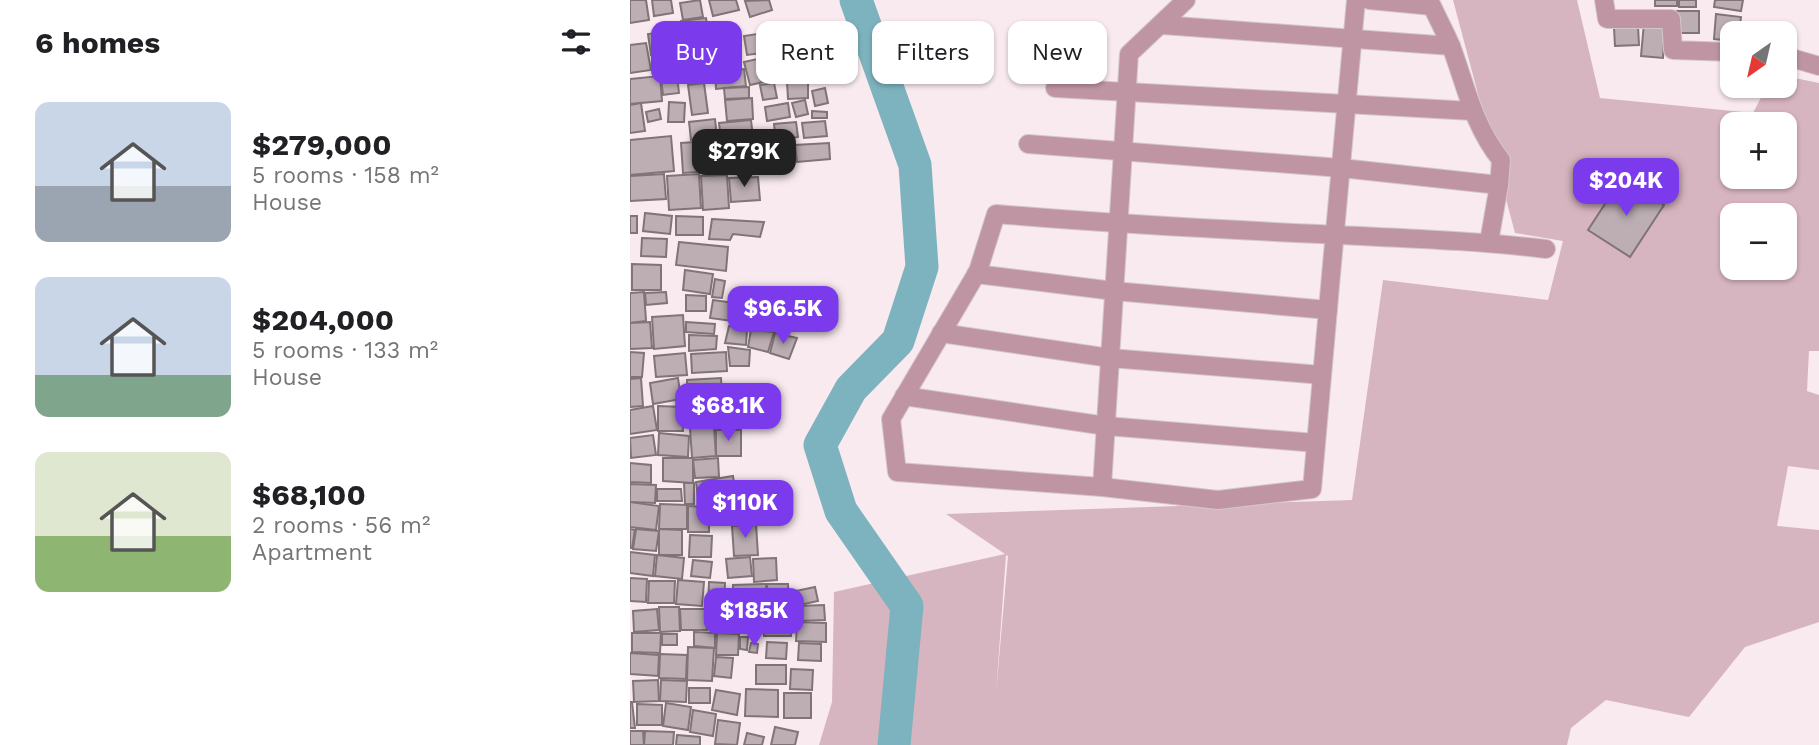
<!DOCTYPE html>
<html lang="en">
<head>
<meta charset="utf-8">
<style>
  :root { --surface:#fff; --page:#f6f6f6; --text:#202124; --muted:#757577; --accent:#7c3aed }
  body { margin:0; font-family:"Work Sans",sans-serif; background:var(--page); color:var(--text); height:100vh; display:flex; flex-direction:column; font-size:26px; white-space:nowrap }
  * { box-sizing:border-box; margin:0 }
  p { font-size:23px; color:var(--muted) }
  .icon { flex:none; width:38px; height:38px; fill:none; stroke:currentColor; stroke-width:2; stroke-linecap:round; stroke-linejoin:round }
  .map { position:relative; flex:1; overflow:hidden }
  .sheet { display:flex; flex-direction:column; background:var(--surface); width:630px }
  .sheet>* { flex:none }
  .guide { position:absolute; left:21px; top:21px; width:665px; height:63px; display:flex; gap:14px }
  .needle { width:46px; rotate:214deg }
  .fabs { position:absolute; left:1090px; top:21px; display:grid; gap:14px }
  .fabs a { display:grid; place-items:center; width:77px; height:77px; border-radius:14px; background:var(--surface); box-shadow:0 2px 5px #0004; font-size:35px }
  .price { position:absolute; translate:-50% -60px; padding:0 16px; border-radius:14px; background:var(--accent); color:#fff; font-size:23px; line-height:46px; filter:drop-shadow(0 2px 4px #0008) }
  .price::after { content:''; position:absolute; left:50%; top:42px; width:21px; height:16px; margin-left:-10px; background:inherit; clip-path:polygon(0 0,100% 0,50% 100%) }
  .price.active { background:#222; color:#fff }
  ul { padding:0; list-style:none }
  li { display:flex; align-items:center; gap:21px; height:175px; padding:0 35px }
  li span { display:grid; place-items:center; flex:none; width:196px; height:140px; border-radius:14px; color:#555 }
  li>.icon { margin-inline-start:auto }
  span .icon { width:84px; height:84px; fill:#fffc; stroke-width:1 }
  li b { font-size:30px }
  h2 { display:flex; justify-content:space-between; align-items:center; height:84px; padding:0 35px; font-size:30px }
  .tag { padding:0 24px; border-radius:14px; background:var(--surface); box-shadow:0 2px 5px #0004; font-size:24px; line-height:63px }
  .tag.active { background:var(--accent); color:#fff }
  main { display:flex; flex:1; min-height:0 }
  .map>svg:first-child { display:block }
  .green { fill:#d7b5c0; fill-rule:evenodd }
  .lines { fill:none; stroke-linecap:round; stroke-linejoin:round }
  .river { stroke:#7db3be; stroke-width:33 }
  .building { fill:#bcaeb3; stroke:#807478; stroke-width:2 }
  .street-casing { stroke:#d4c7cc; stroke-width:20 }
  .street { stroke:#bf95a4; stroke-width:18 }
</style>
</head>
<body>
<main>
<section class="sheet">
<h2>6 homes<svg class="icon" aria-label="filters" viewBox="0 0 24 24"><path d="M4 7h16M4 17h16"/><circle cx="9" cy="7" r="2"/><circle cx="15" cy="17" r="2"/></svg></h2>
<ul>
<li><span style="background:linear-gradient(#c9d6e8 60%,#9aa5b1 0)"><svg class="icon" aria-label="home" viewBox="0 0 24 24"><path d="M3 11l9-7 9 7M6 9v11h12V9"/></svg></span><div><b>$279,000</b><p>5 rooms · 158 m²</p><p>House</p></div></li>
<li><span style="background:linear-gradient(#c9d6e8 70%,#7fa58c 0)"><svg class="icon" aria-label="home" viewBox="0 0 24 24"><path d="M3 11l9-7 9 7M6 9v11h12V9"/></svg></span><div><b>$204,000</b><p>5 rooms · 133 m²</p><p>House</p></div></li>
<li><span style="background:linear-gradient(#dfe7d0 60%,#8fb573 0)"><svg class="icon" aria-label="home" viewBox="0 0 24 24"><path d="M3 11l9-7 9 7M6 9v11h12V9"/></svg></span><div><b>$68,100</b><p>2 rooms · 56 m²</p><p>Apartment</p></div></li>
</ul>
</section>
<div class="map">
<svg width="1189" height="745" viewBox="0 0 1189 745">
  <rect width="100%" height="100%" fill="#f9eaef"/>
  <path class="green" d="M 823,0 L 947,0 L 970,98 L 1123,113 L 1137,86 L 1155,86 L 1155,76 L 1189,83 L 1189,351 L 1179,351 L 1177,391 L 1189,395 L 1189,470 L 1158,466 L 1147,526 L 1189,530 L 1189,622 L 1115,647 L 1059,717 L 976,700 L 941,728 L 937,745 L 189,745 L 202,702 L 204,592 L 375,554 L 316,514 L 722,500 L 753,280 L 918,300 L 933,241 L 885,233 ZM 1102,124 L 1155,124 L 1155,177 L 1102,177 ZM 1102,215 L 1155,215 L 1155,268 L 1102,268 ZM 376,555 L 378,556 L 366,693 Z"/>
  <g class="lines">
    <polyline class="river" points="226,0 285,165 292,267 268,341 221,389 190,445 211,511 277,606 264,745"/>
  </g>
  <g class="building">
    <polygon points="0,0 16,0 19,20 0,23"/>
    <polygon points="22,0 41,0 43,13 24,16"/>
    <polygon points="70,0 73,17 53,20 50,3"/>
    <polygon points="79,0 106,0 109,10 83,16"/>
    <polygon points="139,0 142,10 120,17 115,1"/>
    <rect x="1025" y="0" width="22" height="6"/>
    <rect x="1049" y="0" width="17" height="7"/>
    <polygon points="1085,0 1113,0 1111,11 1084,7"/>
    <rect x="1047" y="11" width="22" height="22"/>
    <polygon points="1086,14 1111,17 1109,33 1102,33 1102,41 1084,39"/>
    <polygon points="76,18 82,58 57,62 51,21"/>
    <polygon points="1014,23 1035,25 1033,58 1011,56"/>
    <polygon points="1008,26 1009,45 985,46 984,28"/>
    <polygon points="107,27 109,39 88,42 87,31"/>
    <polygon points="153,30 156,50 117,55 114,36"/>
    <polygon points="34,32 37,52 21,55 18,34"/>
    <polygon points="16,43 21,70 0,73 0,45"/>
    <polygon points="110,44 111,57 86,59 84,46"/>
    <polygon points="141,56 147,79 120,85 114,62"/>
    <rect x="47" y="62" width="31" height="7"/>
    <polygon points="173,65 174,75 158,76 157,67"/>
    <polygon points="114,69 116,86 86,89 85,72"/>
    <polygon points="30,76 32,101 0,104 0,79"/>
    <polygon points="47,76 49,93 33,95 31,78"/>
    <polygon points="157,82 178,82 178,98 158,99"/>
    <polygon points="74,83 78,113 62,115 58,85"/>
    <polygon points="144,83 147,98 133,100 130,85"/>
    <polygon points="119,87 119,98 95,99 94,88"/>
    <polygon points="195,88 198,103 185,106 182,91"/>
    <polygon points="122,98 123,119 97,121 95,100"/>
    <polygon points="175,100 178,114 166,117 162,103"/>
    <polygon points="39,102 55,103 54,122 38,122"/>
    <polygon points="11,103 15,131 0,133 0,105"/>
    <polygon points="158,103 160,117 137,121 135,107"/>
    <polygon points="29,109 31,119 18,122 16,112"/>
    <polygon points="182,111 197,112 197,118 182,118"/>
    <polygon points="85,119 87,138 61,140 59,122"/>
    <polygon points="121,120 124,145 92,149 89,123"/>
    <polygon points="195,121 197,136 174,138 172,123"/>
    <polygon points="166,122 168,137 146,141 144,124"/>
    <rect x="126" y="131" width="13" height="11"/>
    <polygon points="41,136 44,171 0,175 0,140"/>
    <polygon points="79,141 81,171 53,173 51,143"/>
    <polygon points="199,143 200,159 167,162 165,145"/>
    <polygon points="124,145 127,170 95,174 92,149"/>
    <polygon points="158,148 160,165 131,168 129,152"/>
    <polygon points="34,174 36,199 0,201 0,176"/>
    <polygon points="69,174 71,208 39,210 37,176"/>
    <polygon points="97,175 99,208 73,210 71,176"/>
    <polygon points="128,177 130,200 101,202 99,178"/>
    <polygon points="992,178 1034,205 1000,257 958,230"/>
    <polygon points="15,213 42,216 40,234 13,231"/>
    <rect x="0" y="216" width="7" height="17"/>
    <polygon points="46,216 73,217 73,235 46,235"/>
    <polygon points="82,219 134,222 130,237 103,234 100,240 79,239"/>
    <polygon points="12,238 37,239 36,257 11,256"/>
    <polygon points="49,242 98,247 96,271 46,265"/>
    <polygon points="2,264 31,265 31,290 2,290"/>
    <polygon points="55,270 83,274 80,294 53,290"/>
    <polygon points="85,279 95,281 92,298 82,297"/>
    <polygon points="14,292 16,321 0,323 0,293"/>
    <polygon points="36,292 37,303 16,305 15,293"/>
    <polygon points="56,295 76,296 76,311 56,311"/>
    <polygon points="83,300 112,304 110,322 80,318"/>
    <polygon points="119,307 152,315 150,330 115,327"/>
    <polygon points="53,315 55,346 24,349 22,317"/>
    <polygon points="20,322 22,348 0,349 0,323"/>
    <polygon points="56,322 85,324 84,334 56,332"/>
    <polygon points="99,326 117,329 116,345 95,343"/>
    <polygon points="121,330 144,332 138,352 118,347"/>
    <polygon points="145,333 167,338 159,359 140,353"/>
    <polygon points="59,335 87,336 86,349 59,351"/>
    <polygon points="98,347 120,350 119,366 100,366"/>
    <polygon points="0,352 14,353 12,377 0,377"/>
    <polygon points="96,352 97,371 62,373 61,354"/>
    <polygon points="55,353 57,375 26,377 24,356"/>
    <polygon points="11,378 13,406 0,407 0,379"/>
    <polygon points="48,378 51,399 23,404 20,383"/>
    <polygon points="91,378 92,396 58,398 57,380"/>
    <polygon points="91,404 91,420 63,421 62,406"/>
    <polygon points="23,406 27,430 0,434 0,410"/>
    <polygon points="28,406 53,407 53,431 28,431"/>
    <polygon points="84,427 86,456 62,458 60,428"/>
    <rect x="86" y="430" width="25" height="26"/>
    <polygon points="29,433 59,436 58,457 28,455"/>
    <polygon points="23,435 26,455 1,458 0,438"/>
    <polygon points="33,458 63,458 63,483 33,481"/>
    <polygon points="88,458 89,477 65,478 63,460"/>
    <polygon points="0,463 21,465 21,483 0,482"/>
    <polygon points="103,476 106,498 69,504 66,482"/>
    <polygon points="54,483 64,483 64,504 55,504"/>
    <polygon points="0,484 26,485 25,503 0,502"/>
    <polygon points="27,489 51,489 52,501 27,501"/>
    <polygon points="116,501 118,524 97,525 95,502"/>
    <polygon points="0,502 29,506 26,530 0,527"/>
    <polygon points="30,504 57,505 57,529 29,529"/>
    <polygon points="58,506 79,507 79,532 58,532"/>
    <polygon points="126,524 128,555 104,556 102,526"/>
    <polygon points="0,529 5,530 2,548 0,548"/>
    <polygon points="6,529 29,531 26,551 3,549"/>
    <polygon points="29,529 52,530 52,555 29,555"/>
    <polygon points="60,535 82,536 81,557 59,557"/>
    <polygon points="0,552 25,555 23,576 0,573"/>
    <polygon points="27,555 54,558 52,579 25,576"/>
    <polygon points="120,557 122,576 98,578 96,559"/>
    <polygon points="146,558 147,580 124,582 123,559"/>
    <polygon points="63,560 82,562 80,578 61,576"/>
    <polygon points="0,578 17,579 16,602 0,601"/>
    <polygon points="48,580 74,582 72,606 46,604"/>
    <polygon points="19,581 45,581 44,603 18,603"/>
    <polygon points="79,582 95,583 94,607 78,607"/>
    <polygon points="136,584 137,609 104,611 103,585"/>
    <polygon points="137,584 158,584 159,608 138,608"/>
    <polygon points="185,587 188,601 165,606 161,592"/>
    <polygon points="194,605 195,620 168,621 168,606"/>
    <polygon points="29,607 49,607 50,631 30,632"/>
    <polygon points="27,609 29,630 4,632 3,611"/>
    <polygon points="50,609 77,609 77,630 51,630"/>
    <polygon points="106,612 132,613 132,632 106,632"/>
    <polygon points="85,613 104,614 104,631 85,631"/>
    <polygon points="160,613 161,636 134,636 133,614"/>
    <polygon points="167,622 196,623 196,642 166,641"/>
    <polygon points="64,632 85,633 85,648 64,646"/>
    <polygon points="2,633 31,633 30,653 2,652"/>
    <polygon points="87,633 109,634 108,655 86,655"/>
    <rect x="32" y="634" width="15" height="11"/>
    <polygon points="110,637 118,637 117,650 110,649"/>
    <polygon points="137,642 157,643 156,659 136,658"/>
    <polygon points="121,643 128,644 127,653 119,652"/>
    <polygon points="169,643 191,644 191,661 168,660"/>
    <polygon points="58,647 84,648 82,681 57,680"/>
    <polygon points="0,653 29,655 28,676 0,674"/>
    <polygon points="30,654 57,655 56,679 29,678"/>
    <polygon points="86,657 103,658 101,678 84,676"/>
    <rect x="126" y="665" width="30" height="19"/>
    <polygon points="161,669 183,670 182,690 160,689"/>
    <polygon points="28,680 29,701 4,702 3,681"/>
    <polygon points="31,680 57,681 56,702 30,701"/>
    <rect x="59" y="688" width="21" height="15"/>
    <polygon points="116,689 148,690 148,717 115,716"/>
    <polygon points="86,690 110,694 107,715 82,710"/>
    <rect x="154" y="693" width="27" height="25"/>
    <polygon points="0,702 2,702 5,728 0,728"/>
    <polygon points="36,703 61,707 58,730 33,726"/>
    <polygon points="7,704 32,705 32,725 7,725"/>
    <polygon points="63,710 86,714 83,736 60,732"/>
    <polygon points="88,720 110,723 107,745 85,744"/>
    <polygon points="145,727 168,732 165,745 141,745"/>
    <polygon points="0,731 13,731 14,745 0,745"/>
    <polygon points="15,731 44,732 43,745 14,745"/>
    <polygon points="117,733 134,737 132,745 114,745"/>
    <polygon points="47,735 70,737 70,745 46,745"/>
  </g>
  <g class="lines">
    <g class="street-casing">
      <g id="street">
        <path d="M 726,0 C 710,163 697,326 682,489 L 588,500 L 472,487 L 267,472 L 261,419 L 348,271 L 366,214 C 473,223 581,229 689,234 C 765,238 841,240 916,249"/>
        <path d="M 739,0 L 802,6 C 808,19 815,32 821,46 C 836,86 843,125 871,160 L 869,185 L 859,242"/>
        <polyline points="974,0 977,19 1041,19 1043,50 1102,52"/>
        <polyline points="532,25 821,46"/>
        <polyline points="1155,56 1189,66"/>
        <polyline points="425,88 842,111"/>
        <polyline points="398,144 711,168 869,185"/>
        <polyline points="346,274 484,291 698,310"/>
        <polyline points="311,333 480,358 692,375"/>
        <polyline points="274,396 476,426 686,443"/>
        <polyline points="472,487 499,54 556,0"/>
      </g>
    </g>
    <use href="#street" class="street"/>
  </g>
</svg>
<div class="fabs">
<a><svg class="needle" viewBox="-14 -14 28 28"><path d="M0-13l5 13h-10z" fill="#e53935"/><path d="M0 13l5-13h-10z" fill="#757577"/></svg></a>
<a>+</a>
<a>−</a>
</div>
<b class="price active" style="left:114px;top:189px">$279K</b>
<b class="price" style="left:996px;top:218px">$204K</b>
<b class="price" style="left:153px;top:346px">$96.5K</b>
<b class="price" style="left:98px;top:443px">$68.1K</b>
<b class="price" style="left:115px;top:540px">$110K</b>
<b class="price" style="left:124px;top:648px">$185K</b>
<div class="guide">
<a class="tag active">Buy</a>
<a class="tag">Rent</a>
<a class="tag">Filters</a>
<a class="tag">New</a>
</div>
</div>
</main>
</body>
</html>
